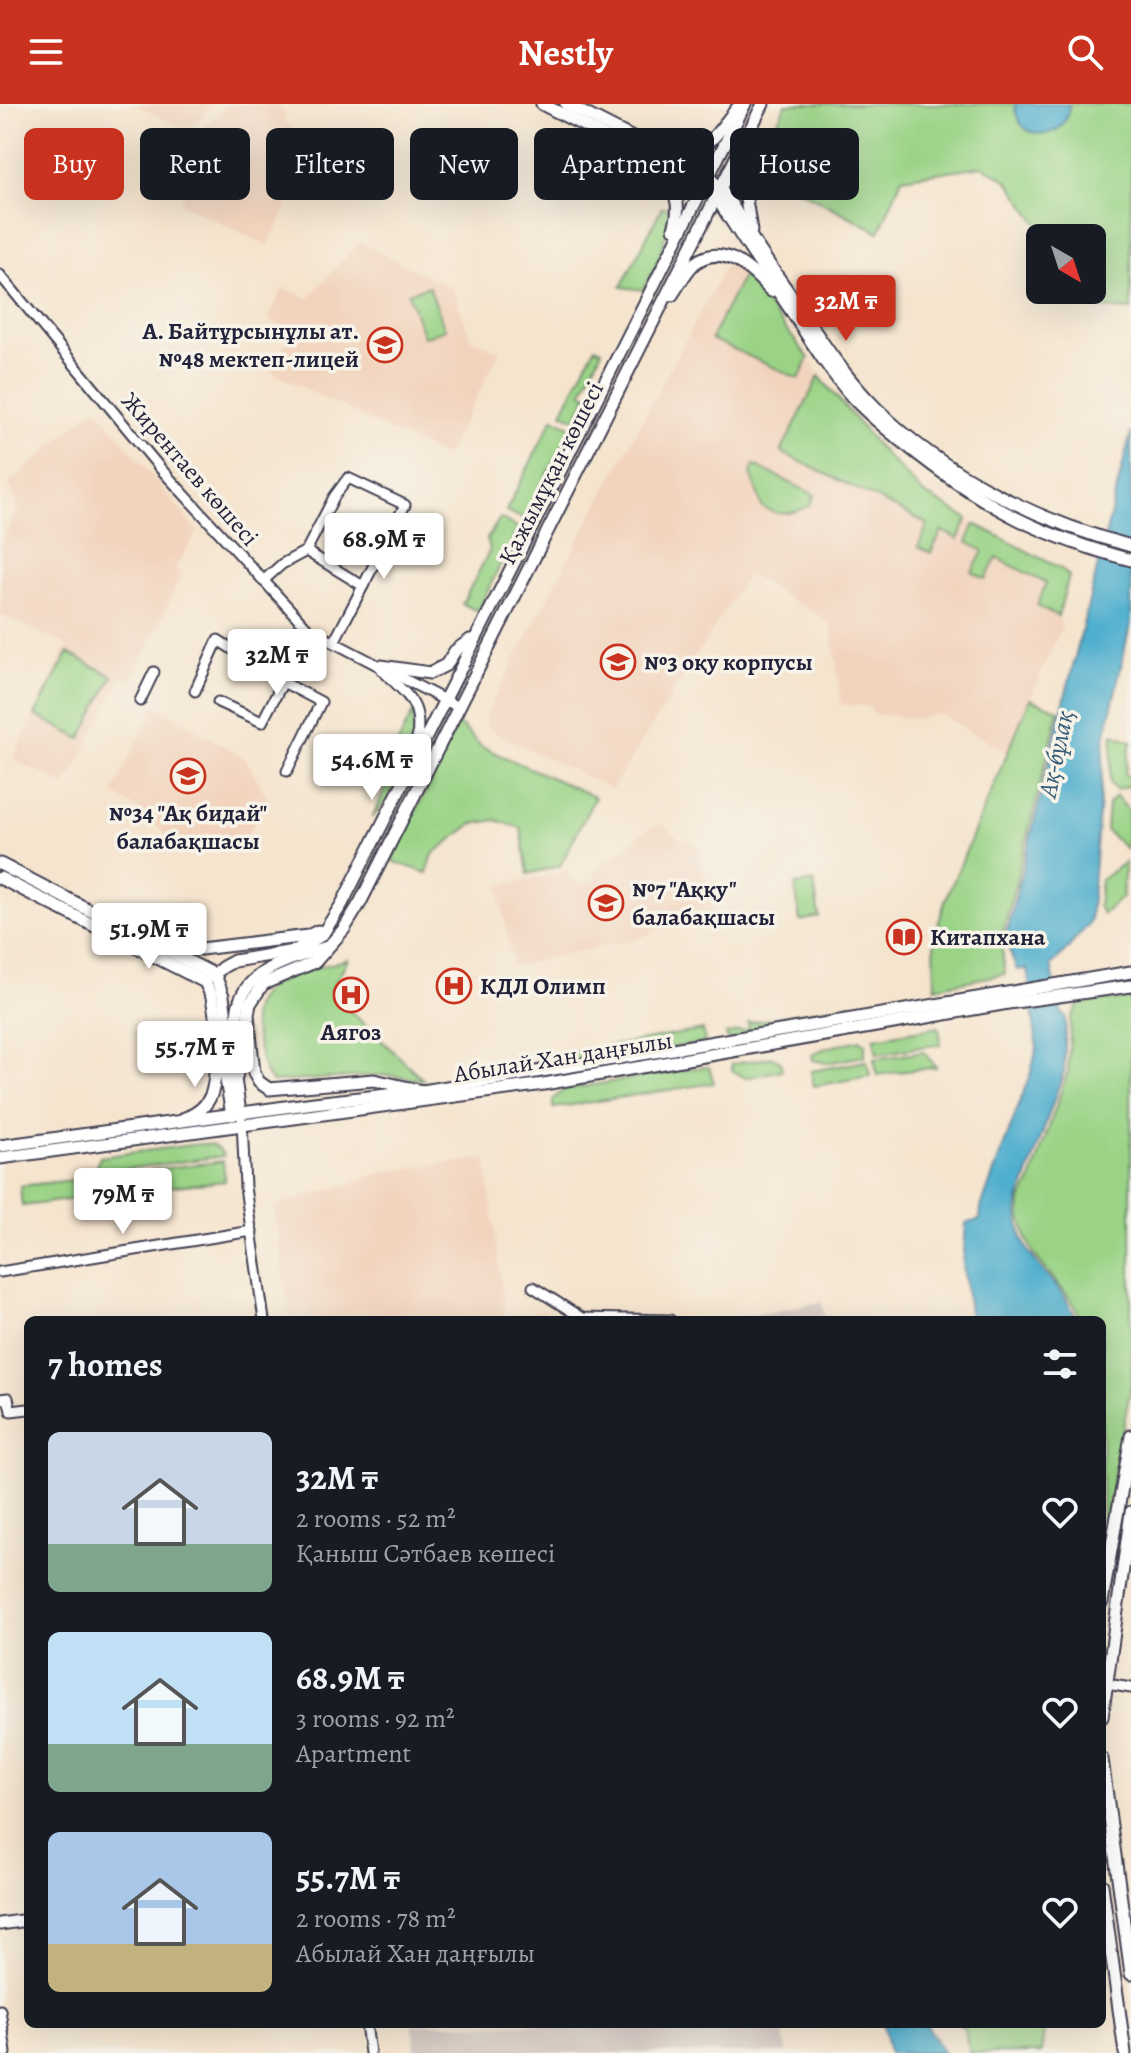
<!DOCTYPE html>
<html lang="en">
<head>
<meta charset="utf-8">
<style>
  :root { --surface:#171b24; --page:#20242c; --text:#f1f3f6; --muted:#9ea1a6; --accent:#c8321e }
  body { margin:0; font-family:Alegreya,serif; background:var(--page); color:var(--text); height:100vh; display:flex; flex-direction:column; font-size:30px; white-space:nowrap }
  * { box-sizing:border-box; margin:0 }
  p { font-size:26px; color:var(--muted) }
  .icon { flex:none; width:44px; height:44px; fill:none; stroke:currentColor; stroke-width:2; stroke-linecap:round; stroke-linejoin:round }
  .map { position:relative; flex:1; overflow:hidden }
  .side { position:absolute; left:24px; top:1212px; width:1082px; height:712px; display:flex; flex-direction:column; background:var(--surface); border-radius:12px; box-shadow:0 8px 32px #0002 }
  .side>* { flex:none }
  .guide { position:absolute; left:24px; top:24px; width:1084px; height:72px; display:flex; gap:16px }
  .needle { width:52px; rotate:141deg }
  .buttons { position:absolute; left:1026px; top:120px; display:grid; gap:16px }
  .buttons a { display:grid; place-items:center; width:80px; height:80px; border-radius:12px; background:var(--surface); box-shadow:0 8px 32px #0002; font-size:40px }
  .price { position:absolute; translate:-50% -68px; padding:0 18px; border-radius:8px; background:#fff; color:#222; font-size:26px; line-height:52px; filter:drop-shadow(0 2px 4px #0008) }
  .price::after { content:''; position:absolute; left:50%; top:48px; width:24px; height:18px; margin-left:-12px; background:inherit; clip-path:polygon(0 0,100% 0,50% 100%) }
  .price.on { background:var(--accent); color:#fff }
  ul { padding:0; list-style:none }
  li { display:flex; align-items:center; gap:24px; height:200px; padding:0 24px }
  li span { display:grid; place-items:center; flex:none; width:224px; height:160px; border-radius:12px; color:#555 }
  li>.icon { margin-inline-start:auto }
  span .icon { width:96px; height:96px; fill:#fffc; stroke-width:1 }
  li b { font-size:34px }
  h2 { display:flex; justify-content:space-between; align-items:center; height:96px; padding:0 24px; font-size:34px }
  .chip { padding:0 28px; border-radius:12px; background:var(--surface); box-shadow:0 8px 32px #0002; font-size:28px; line-height:72px }
  .chip.on { background:var(--accent); color:#fff }
  header { display:flex; justify-content:space-between; align-items:center; height:104px; padding:0 24px; background:var(--accent); color:#fff; font-size:36px; font-weight:700 }
  .map>svg:first-child { display:block }
  .built { fill:#f2d4be }
  .industrial { fill:#cfc0ba }
  .green { fill:#9ad386; stroke:#5e7a60; stroke-width:2 }
  .water { fill:#4fafce; stroke:#386884; stroke-width:2 }
  .lines { fill:none; stroke-linecap:round; stroke-linejoin:round }
  .minor-casing { stroke:#423f51; stroke-width:13 }
  .major-casing { stroke:#423f51; stroke-width:15 }
  .minor { stroke:#fff; stroke-width:9 }
  .major { stroke:#fff; stroke-width:11 }
  .labels { text-anchor:middle; dominant-baseline:central; stroke-width:7; stroke-linejoin:round; paint-order:stroke }
  .poi-label { font-size:24px; font-weight:bold; fill:#22223b; stroke:#f7f3e8; text-anchor:start }
  .street-label { font-size:24px; fill:#22223b; stroke:#f7f3e8 }
  .water-label { font-size:26px; font-style:italic; fill:#345a76; stroke:#f7f3e8 }
</style>
</head>
<body>
<header><svg class="icon" aria-label="menu" viewBox="0 0 24 24"><path d="M4 6h16M4 12h16M4 18h16"/></svg>Nestly<svg class="icon" aria-label="search" viewBox="0 0 24 24"><circle cx="10" cy="10" r="6"/><path d="M15 15l6 6"/></svg></header>
<div class="map">
<svg width="1131" height="1949" viewBox="0 0 1131 1949">
  <rect width="100%" height="100%" fill="#f7f3e8"/>
  <filter id="ink" filterUnits="userSpaceOnUse"><feTurbulence type="fractalNoise" baseFrequency=".0125" numOctaves="2"/><feDisplacementMap in="SourceGraphic" scale="16" xChannelSelector="R" yChannelSelector="G"/><feConvolveMatrix kernelMatrix="1 2 1 2 8 2 1 2 1" color-interpolation-filters="sRGB"/></filter>
  <filter id="wash" filterUnits="userSpaceOnUse"><feTurbulence type="fractalNoise" baseFrequency=".006" numOctaves="4" result="noise"/><feDisplacementMap in="SourceGraphic" scale="32" xChannelSelector="R" yChannelSelector="G"/><feGaussianBlur stdDeviation="1.8" result="paint"/><feColorMatrix in="noise" values="0 0 0 0 0 0 0 0 0 0 0 0 0 0 0 0 0 1.4 0 .05"/><feComposite in="paint" operator="in"/></filter>
  <g filter="url(#wash)">
    <rect width="100%" height="100%" fill="#f5e4ce"/>
    <g class="built">
      <polygon points="135,0 214,0 187,27"/>
      <polygon points="228,0 275,0 287,11 283,16 316,46 268,142 180,99 202,42 194,32"/>
      <polygon points="360,138 453,185 470,234 500,248 445,353 271,268 291,229 268,215 283,184 308,194"/>
      <polygon points="726,160 743,171 809,254 819,272 838,297 923,389 999,434 1060,464 1069,472 1058,512 1062,521 1007,648 939,610 916,615 874,610 867,602 841,601 831,519 748,470 612,685 491,627 483,615"/>
      <polygon points="96,303 198,428 175,464 182,470 133,576 122,573 66,682 13,655 67,541 0,511 0,442 19,403 9,379"/>
      <polygon points="155,601 246,655 268,695 247,732 177,742 146,711 112,689"/>
      <polygon points="663,721 679,735 696,736 716,816 687,823 681,820 662,823 644,833 513,862 498,781 559,770 566,766 579,782 595,777 597,764 651,723"/>
      <polygon points="486,1054 505,1212 544,1207 545,1216 290,1216 274,1103 385,1068"/>
    </g>
    <g class="industrial">
      <polygon points="822,1198 825,1216 729,1216"/>
      <polygon points="412,1920 781,1920 787,1949 416,1949"/>
    </g>
    <g class="green">
      <polygon points="786,0 1131,0 1131,206 1096,204 1084,186 1092,186 1092,134 1048,134 1008,77 983,62 902,74 879,128 755,63"/>
      <polygon points="662,103 673,105 659,156 643,186 621,183"/>
      <polygon points="743,171 809,254 799,275 711,235"/>
      <polygon points="429,182 445,225 424,233 408,189"/>
      <polygon points="595,243 602,246 582,288 588,291 576,315 562,309"/>
      <polygon points="819,272 881,346 923,389 968,415 958,435 942,427 931,449 918,443 928,420 781,348"/>
      <polygon points="553,314 572,323 524,415 506,407"/>
      <path d="M 754,361 L 815,391 L 810,401 C 792,411 779,413 762,403 L 751,369 Z"/>
      <polygon points="500,414 518,424 478,507 462,500 490,446 487,435"/>
      <polygon points="975,420 1060,464 1069,472 1058,512 1037,502 1046,479 997,454 985,475 972,468 983,447 967,438"/>
      <polygon points="68,549 113,572 81,635 35,611"/>
      <polygon points="1030,595 1059,606 1001,837 1005,870 935,883 934,835 945,797"/>
      <polygon points="413,608 414,636 388,695 372,714 392,670 385,665"/>
      <polygon points="458,619 482,643 595,693 560,762 528,770 521,724 496,716 472,720 433,750 427,769 392,757"/>
      <polygon points="1113,630 1131,637 1125,670 1131,673 1131,681 1116,686 1110,679"/>
      <polygon points="1116,692 1129,707 1126,745 1106,726 1108,700"/>
      <polygon points="1125,758 1122,793 1103,810 1098,802 1101,776"/>
      <polygon points="814,778 819,813 800,817 795,781"/>
      <path d="M 348,855 L 330,888 L 424,976 L 385,971 L 272,978 C 262,967 261,953 257,938 C 255,929 251,917 253,907 C 263,871 317,865 348,855 Z"/>
      <polygon points="1131,894 1131,1281 1102,1438 1102,1216 1080,1216 1074,1200 1035,1152 1026,1133 1021,1113 1021,1097 1030,1079 1068,967 1071,915 1079,900"/>
      <polygon points="856,899 858,910 728,936 726,930 749,926 748,919"/>
      <polygon points="939,923 941,940 877,950 874,934"/>
      <polygon points="703,926 705,939 558,959 557,951"/>
      <polygon points="860,936 865,940 865,952 826,959 813,956 812,951 825,944"/>
      <polygon points="924,948 936,963 877,971 874,955"/>
      <polygon points="773,953 780,957 782,966 745,974 732,966 732,960"/>
      <polygon points="867,957 870,972 814,982 811,967"/>
      <polygon points="703,963 709,963 714,979 553,1004 553,996 563,986"/>
      <path d="M 199,1040 C 211,1040 218,1041 224,1052 L 96,1069 L 94,1067 L 100,1053 Z"/>
      <polygon points="223,1057 225,1077 135,1086 151,1066"/>
      <polygon points="130,1069 132,1087 88,1093 86,1074"/>
      <polygon points="81,1075 83,1094 22,1102 20,1082"/>
      <polygon points="958,1920 1045,1920 1041,1949 970,1949 964,1924"/>
    </g>
    <g class="water">
      <path d="M 1015,0 L 1069,0 C 1069,40 1015,40 1015,0 Z"/>
      <path d="M 1131,328 L 1131,517 L 1105,634 L 1090,818 L 1064,849 L 1051,861 L 1061,908 L 1066,913 L 1064,967 L 1019,1097 C 1012,1160 1060,1167 1076,1216 L 970,1216 L 963,1161 L 966,1119 L 980,1116 L 981,1103 L 1031,968 L 1037,943 L 1027,865 L 1017,866 L 1005,835 Z"/>
      <polygon points="883,1920 926,1920 943,1949 889,1949"/>
    </g>
  </g>
  <g filter="url(#ink)">
    <g class="lines">
      <g class="minor-casing">
        <g id="minor">
          <polyline points="0,171 160,364 308,525 458,603"/>
          <polyline points="306,447 363,482"/>
          <polyline points="263,477 282,460 306,447 334,393 348,374 405,401 334,538"/>
          <path d="M 382,566 C 418,601 422,601 415,652"/>
          <polyline points="195,587 218,536 283,578 262,618 218,598"/>
          <polyline points="140,597 154,568"/>
          <polyline points="287,667 321,598 283,578 308,525"/>
          <polyline points="242,1017 245,1083 264,1216"/>
          <polyline points="0,1168 252,1127"/>
          <polyline points="533,1183 582,1214 670,1216"/>
          <polyline points="0,1295 8,1294 11,1307 28,1305"/>
          <polyline points="1107,1580 1131,1584"/>
          <polyline points="0,1906 6,1949"/>
          <polyline points="366,1920 370,1949"/>
        </g>
      </g>
      <g class="major-casing">
        <g id="major">
          <path d="M 542,0 L 702,82 L 716,93 C 740,131 765,168 790,205 C 810,236 830,268 854,295 C 874,316 897,334 919,351 C 990,406 1044,433 1131,456"/>
          <path d="M 566,0 L 707,72 C 728,89 739,114 753,136 C 766,157 781,177 795,197 C 819,234 844,272 876,304 C 943,371 1040,418 1131,442"/>
          <polyline points="750,34 743,76 751,127"/>
          <path d="M 647,36 C 704,51 701,51 737,4"/>
          <path d="M 636,53 C 662,75 687,86 674,124"/>
          <path d="M 672,191 C 679,181 686,167 695,159 C 723,137 753,167 771,187"/>
          <polyline points="381,562 430,569 446,561 455,547 470,536"/>
          <polyline points="0,760 215,871"/>
          <polyline points="0,774 205,878 212,893 232,1011"/>
          <polyline points="151,832 201,845 308,832 318,827"/>
          <polyline points="296,846 322,831 342,800 745,0"/>
          <polyline points="215,871 223,892 240,1009"/>
          <polyline points="211,873 223,863 234,857 300,846"/>
          <path d="M 235,976 C 242,957 238,940 237,920 C 234,867 287,857 327,843"/>
          <polyline points="423,987 374,976 269,985 259,978 254,969 248,910 250,900 263,880 315,858 344,825 360,799 763,0"/>
          <path d="M 185,1014 C 216,1003 215,979 216,950"/>
          <polyline points="0,1042 314,999 423,987 1131,868"/>
          <polyline points="0,1054 544,980 1008,899 1131,882"/>
          <polyline points="1102,1498 1131,1332"/>
          <polyline points="1102,1613 1131,1408"/>
          <polyline points="1102,1655 1131,1870"/>
          <polyline points="1102,1781 1125,1949"/>
          <polyline points="0,1820 28,1816"/>
        </g>
      </g>
      <use href="#minor" class="minor"/>
      <use href="#major" class="major"/>
    </g>
  </g>
  <defs>
    <g id="school-ring" transform="scale(1.8)"><circle r="9.5" fill="#f7f3e8" stroke="#c8321e" stroke-width="1.5"/><path d="M0-5L7-2L0 1L-7-2ZM-4 1L0 2.5L4 1V4Q0 6-4 4Z" fill="#c8321e"/></g>
    <g id="university-ring" transform="scale(1.8)"><circle r="9.5" fill="#f7f3e8" stroke="#c8321e" stroke-width="1.5"/><path d="M0-5L7-2L0 1L-7-2ZM-4 1L0 2.5L4 1V4Q0 6-4 4Z" fill="#c8321e"/></g>
    <g id="library-ring" transform="scale(1.8)"><circle r="9.5" fill="#f7f3e8" stroke="#c8321e" stroke-width="1.5"/><path d="M-6-4Q-3-5.5-.7-3.5V5Q-3 3-6 4ZM6-4Q3-5.5 .7-3.5V5Q3 3 6 4Z" fill="#c8321e"/></g>
    <g id="hospital-ring" transform="scale(1.8)"><circle r="9.5" fill="#f7f3e8" stroke="#c8321e" stroke-width="1.5"/><path d="M-5-5h3v3.5h4V-5h3V5h-3V1.5h-4V5h-3Z" fill="#c8321e"/></g>
  </defs>
  <g fill-rule="evenodd">
    <use href="#school-ring" x="385" y="241"/>
    <use href="#university-ring" x="618" y="558"/>
    <use href="#school-ring" x="188" y="672"/>
    <use href="#school-ring" x="606" y="799"/>
    <use href="#library-ring" x="904" y="833"/>
    <use href="#hospital-ring" x="454" y="882"/>
    <use href="#hospital-ring" x="351" y="891"/>
  </g>
  <g class="labels">
    <g class="poi-label">
      <text x="359" y="227" text-anchor="end">А. Байтұрсынұлы ат.<tspan x="359" dy="28">№48 мектеп-лицей</tspan></text>
      <text x="644" y="558">№3 оқу корпусы</text>
      <text x="188" y="709" text-anchor="middle">№34 "Ақ бидай"<tspan x="188" dy="28">балабақшасы</tspan></text>
      <text x="632" y="785">№7 "Аққу"<tspan x="632" dy="28">балабақшасы</tspan></text>
      <text x="930" y="833">Китапхана</text>
      <text x="480" y="882">КДЛ Олимп</text>
      <text x="351" y="928" text-anchor="middle">Аягоз</text>
    </g>
    <g class="street-label">
      <text transform="translate(190 365) rotate(49)">Жирентаев көшесі</text>
      <text transform="translate(551 369) rotate(-63)">Қажымұқан көшесі</text>
      <text transform="translate(563 953) rotate(-9)">Абылай Хан даңғылы</text>
    </g>
    <g class="water-label">
      <text transform="translate(1056 650) rotate(-78)">Ақ-бұлақ</text>
    </g>
  </g>
</svg>
<div class="buttons">
<a><svg class="needle" viewBox="-14 -14 28 28"><path d="M0-13l5 13h-10z" fill="#e53935"/><path d="M0 13l5-13h-10z" fill="#9ea1a6"/></svg></a>
</div>
<b class="price on" style="left:846px;top:239px">32M ₸</b>
<b class="price" style="left:384px;top:477px">68.9M ₸</b>
<b class="price" style="left:277px;top:593px">32M ₸</b>
<b class="price" style="left:372px;top:698px">54.6M ₸</b>
<b class="price" style="left:149px;top:867px">51.9M ₸</b>
<b class="price" style="left:195px;top:985px">55.7M ₸</b>
<b class="price" style="left:123px;top:1132px">79M ₸</b>
<div class="guide">
<a class="chip on">Buy</a>
<a class="chip">Rent</a>
<a class="chip">Filters</a>
<a class="chip">New</a>
<a class="chip">Apartment</a>
<a class="chip">House</a>
</div>
<section class="side">
<h2>7 homes<svg class="icon" aria-label="filters" viewBox="0 0 24 24"><path d="M4 7h16M4 17h16"/><circle cx="9" cy="7" r="2"/><circle cx="15" cy="17" r="2"/></svg></h2>
<ul>
<li><span style="background:linear-gradient(#c9d6e8 70%,#7fa58c 0)"><svg class="icon" aria-label="home" viewBox="0 0 24 24"><path d="M3 11l9-7 9 7M6 9v11h12V9"/></svg></span><div><b>32M ₸</b><p>2 rooms · 52 m²</p><p>Қаныш Сәтбаев көшесі</p></div><svg class="icon" aria-label="heart" viewBox="0 0 24 24"><path d="M12 20l-8-8c-3-5 5-10 8-4 3-6 11-1 8 4z"/></svg></li>
<li><span style="background:linear-gradient(#bfe0f5 70%,#7fa58c 0)"><svg class="icon" aria-label="home" viewBox="0 0 24 24"><path d="M3 11l9-7 9 7M6 9v11h12V9"/></svg></span><div><b>68.9M ₸</b><p>3 rooms · 92 m²</p><p>Apartment</p></div><svg class="icon" aria-label="heart" viewBox="0 0 24 24"><path d="M12 20l-8-8c-3-5 5-10 8-4 3-6 11-1 8 4z"/></svg></li>
<li><span style="background:linear-gradient(#a9c7e8 70%,#c2b280 0)"><svg class="icon" aria-label="home" viewBox="0 0 24 24"><path d="M3 11l9-7 9 7M6 9v11h12V9"/></svg></span><div><b>55.7M ₸</b><p>2 rooms · 78 m²</p><p>Абылай Хан даңғылы</p></div><svg class="icon" aria-label="heart" viewBox="0 0 24 24"><path d="M12 20l-8-8c-3-5 5-10 8-4 3-6 11-1 8 4z"/></svg></li>
</ul>
</section>
</div>
</body>
</html>
